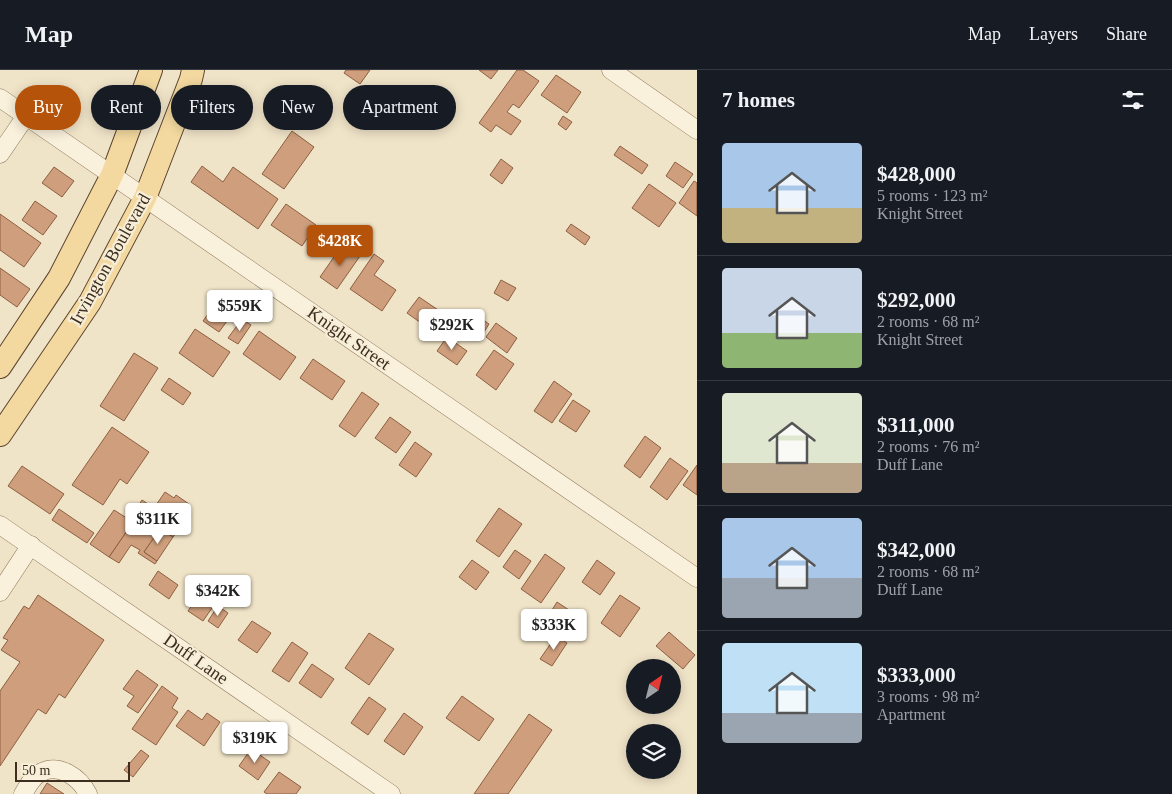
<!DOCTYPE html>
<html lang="en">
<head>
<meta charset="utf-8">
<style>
  :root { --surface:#171b24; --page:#242831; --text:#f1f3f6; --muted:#9ea1a6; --line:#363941; --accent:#b45309 }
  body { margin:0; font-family:Georgia,serif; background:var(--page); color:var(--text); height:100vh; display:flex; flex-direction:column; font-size:19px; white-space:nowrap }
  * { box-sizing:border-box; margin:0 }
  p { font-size:16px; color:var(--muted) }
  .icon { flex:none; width:28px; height:28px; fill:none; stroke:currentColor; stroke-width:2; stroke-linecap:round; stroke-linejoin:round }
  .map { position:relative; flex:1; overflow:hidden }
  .drawer { display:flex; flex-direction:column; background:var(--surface); width:475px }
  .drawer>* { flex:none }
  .top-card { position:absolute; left:15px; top:15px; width:475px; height:45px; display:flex; gap:10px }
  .needle { width:32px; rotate:35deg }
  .buttons { position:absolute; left:626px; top:589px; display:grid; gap:10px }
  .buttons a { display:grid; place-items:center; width:55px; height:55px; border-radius:50%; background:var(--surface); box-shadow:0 2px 12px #0003; font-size:25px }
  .scale { position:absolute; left:15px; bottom:12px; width:115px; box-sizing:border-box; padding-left:5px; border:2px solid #3d2e20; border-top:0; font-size:14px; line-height:18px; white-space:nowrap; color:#3d2e20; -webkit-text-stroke:4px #f7eed8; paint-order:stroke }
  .price { position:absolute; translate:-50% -42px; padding:0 11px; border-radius:5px; background:#fff; color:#222; font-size:16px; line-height:32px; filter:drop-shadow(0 1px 2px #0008) }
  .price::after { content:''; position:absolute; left:50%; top:30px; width:15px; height:11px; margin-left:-8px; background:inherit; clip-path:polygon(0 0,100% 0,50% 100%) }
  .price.on { background:var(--accent); color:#fff }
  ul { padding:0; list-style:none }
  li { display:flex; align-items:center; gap:15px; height:125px; padding:0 25px }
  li+li { border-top:1px solid var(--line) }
  li span { display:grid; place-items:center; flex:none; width:140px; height:100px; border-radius:5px; color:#555 }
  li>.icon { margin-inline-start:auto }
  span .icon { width:60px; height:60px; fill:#fffc; stroke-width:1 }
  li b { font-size:21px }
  h2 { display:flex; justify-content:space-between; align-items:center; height:60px; padding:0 25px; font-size:21px }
  .chip { padding:0 18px; border-radius:22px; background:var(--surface); box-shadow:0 2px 12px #0003; font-size:18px; line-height:45px }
  .chip.on { background:var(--accent); color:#fff }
  header { display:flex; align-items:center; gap:30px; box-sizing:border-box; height:70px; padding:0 25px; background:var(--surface); border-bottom:1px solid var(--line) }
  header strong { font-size:24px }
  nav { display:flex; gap:28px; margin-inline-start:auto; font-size:18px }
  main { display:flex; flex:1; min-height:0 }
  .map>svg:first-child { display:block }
  .building { fill:#cf9f7d; stroke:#8d5f41 }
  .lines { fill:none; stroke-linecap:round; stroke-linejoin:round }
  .minor-casing { stroke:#8d765c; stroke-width:19 }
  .major-casing { stroke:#5b4430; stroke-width:24 }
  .minor { stroke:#faf1dc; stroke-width:18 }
  .major { stroke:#f3d9a0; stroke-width:22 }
  .labels { text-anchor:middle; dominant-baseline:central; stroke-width:4.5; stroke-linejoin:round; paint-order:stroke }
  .street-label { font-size:18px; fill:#3d2e20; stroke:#f7eed8 }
</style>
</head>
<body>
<header>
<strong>Map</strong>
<nav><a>Map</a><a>Layers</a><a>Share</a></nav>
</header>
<main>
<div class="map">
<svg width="697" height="724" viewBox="0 0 697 724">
  <rect width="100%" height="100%" fill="#f0e4c8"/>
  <g class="building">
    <polygon points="346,0 370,0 360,14 344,3"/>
    <polygon points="479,0 498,0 491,9"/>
    <polygon points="517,0 523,0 539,11 519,38 513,34 507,42 521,51 511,65 496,55 491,62 479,53"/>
    <polygon points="556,5 581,22 567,43 541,25"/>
    <polygon points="563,46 572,52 566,60 558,54"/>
    <polygon points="292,61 314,77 284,119 262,104"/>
    <polygon points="620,76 648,95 642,104 614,85"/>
    <polygon points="501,89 513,98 502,114 490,105"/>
    <polygon points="675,92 693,104 683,118 666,106"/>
    <polygon points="202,96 223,112 233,97 278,129 258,159 191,112"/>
    <polygon points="54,97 74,111 62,127 42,113"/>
    <polygon points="694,111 697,113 697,146 679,133"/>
    <polygon points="649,114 676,133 659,157 632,138"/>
    <polygon points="35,131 57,146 43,165 22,150"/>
    <polygon points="286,134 316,155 302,176 271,155"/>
    <polygon points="0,144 41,173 24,197 0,180"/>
    <polygon points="571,154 590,167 585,175 566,161"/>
    <polygon points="343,174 360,186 337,219 320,207"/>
    <polygon points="374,184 384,191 374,205 396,220 382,241 350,219"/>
    <polygon points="0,198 30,219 17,237 0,225"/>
    <polygon points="501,210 516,218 508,231 494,223"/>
    <polygon points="419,227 450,248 438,265 407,243"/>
    <polygon points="219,228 235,240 219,262 203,251"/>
    <polygon points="480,248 489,254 479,270 470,264"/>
    <polygon points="242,249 251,255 238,274 228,268"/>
    <polygon points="496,253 517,268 507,283 486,267"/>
    <polygon points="195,259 230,282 213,307 179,283"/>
    <polygon points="259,261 296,287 280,310 243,284"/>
    <polygon points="447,267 467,281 457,295 437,281"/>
    <polygon points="494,280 514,294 496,320 476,305"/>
    <polygon points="134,283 158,298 124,351 100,336"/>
    <polygon points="313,289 345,311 332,330 300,308"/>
    <polygon points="169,308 191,323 183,335 161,320"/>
    <polygon points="554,311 572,324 552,353 534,341"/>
    <polygon points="362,322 379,334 355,367 339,356"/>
    <polygon points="573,330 590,341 576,362 559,351"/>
    <polygon points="390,347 411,362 396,383 375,368"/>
    <polygon points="112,357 149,382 127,414 120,409 103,435 72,415"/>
    <polygon points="645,366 661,378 640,408 624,396"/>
    <polygon points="415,372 432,384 416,407 399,395"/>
    <polygon points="670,388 688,401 667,430 650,417"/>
    <polygon points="697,395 697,425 683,415"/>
    <polygon points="22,396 64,424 50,444 8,416"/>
    <polygon points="165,422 174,428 176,425 189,434 184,440 191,445 186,453 184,452 173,467 160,459 144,482 157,491 155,494 138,483 140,480 131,475 119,493 109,487 133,452 129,450 142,430 154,438"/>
    <polygon points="499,438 522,454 499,487 476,471"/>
    <polygon points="59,439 94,463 87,473 52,450"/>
    <polygon points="114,440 133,452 109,487 90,474"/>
    <polygon points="160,459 173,467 157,491 144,482"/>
    <polygon points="515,480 531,491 519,509 503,497"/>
    <polygon points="545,484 565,498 541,533 521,519"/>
    <polygon points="472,490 489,502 476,520 459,507"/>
    <polygon points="597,490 615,503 600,525 582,512"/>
    <polygon points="158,501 178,515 169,529 149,515"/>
    <polygon points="206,515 214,521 217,517 223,522 203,551 188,541"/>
    <polygon points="38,525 104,570 65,628 59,624 46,644 38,639 0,696 0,621 20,592 1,580 8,570 3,568 24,536 29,539"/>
    <polygon points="620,525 640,538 620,567 601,553"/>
    <polygon points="557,532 572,542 558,563 544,553"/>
    <polygon points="218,536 228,543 218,558 208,551"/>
    <polygon points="252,551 271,563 257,583 238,570"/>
    <polygon points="669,562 695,585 683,599 656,576"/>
    <polygon points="369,563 394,579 369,615 345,598"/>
    <polygon points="556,566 567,573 552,596 540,589"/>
    <polygon points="292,572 308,583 289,612 272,601"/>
    <polygon points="312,594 334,609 321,628 299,613"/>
    <polygon points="137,600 158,615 138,643 127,636 134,626 123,619"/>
    <polygon points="162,616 178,628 172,638 178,642 156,675 132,659"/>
    <polygon points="462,626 494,649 479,671 446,648"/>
    <polygon points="369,627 386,639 368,665 351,653"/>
    <polygon points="188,640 202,650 207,643 220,652 204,676 176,656"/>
    <polygon points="404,643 423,657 404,685 384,671"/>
    <polygon points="529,644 552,660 508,724 474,724"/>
    <polygon points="251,679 270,692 258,710 239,696"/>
    <polygon points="141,680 149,686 133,707 124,700"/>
    <polygon points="279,702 301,717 296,724 267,724 264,722"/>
    <polygon points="47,713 64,724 40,724"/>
  </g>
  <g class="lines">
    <g class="minor-casing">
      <g id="minor">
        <polyline points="611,0 697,60"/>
        <polyline points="0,28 697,508"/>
        <polyline points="0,84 26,46"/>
        <polyline points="0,455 391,724"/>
        <polyline points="0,522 31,475"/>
        <path d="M 23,724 C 28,716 32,707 40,703 C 59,692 80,708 88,724"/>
      </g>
    </g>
    <g class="major-casing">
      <g id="major">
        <polyline points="0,297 59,208 112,105 151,0"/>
        <polyline points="0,365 90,232 145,128 191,9 193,0"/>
      </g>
    </g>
    <use href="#minor" class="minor"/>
    <use href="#major" class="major"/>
  </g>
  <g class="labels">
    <g class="street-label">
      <text transform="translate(110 189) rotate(-61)">Irvington Boulevard</text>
      <text transform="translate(349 268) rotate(35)">Knight Street</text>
      <text transform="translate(196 589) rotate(35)">Duff Lane</text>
    </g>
  </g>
</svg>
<div class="buttons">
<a><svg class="needle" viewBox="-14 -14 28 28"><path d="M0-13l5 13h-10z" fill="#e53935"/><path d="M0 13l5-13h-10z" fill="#9ea1a6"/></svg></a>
<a><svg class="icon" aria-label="layers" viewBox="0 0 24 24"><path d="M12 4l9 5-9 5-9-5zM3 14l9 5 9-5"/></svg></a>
</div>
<div class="scale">50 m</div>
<b class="price on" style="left:340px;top:197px">$428K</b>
<b class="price" style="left:240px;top:262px">$559K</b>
<b class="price" style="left:452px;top:281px">$292K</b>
<b class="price" style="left:158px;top:475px">$311K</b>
<b class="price" style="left:218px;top:547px">$342K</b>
<b class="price" style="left:554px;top:581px">$333K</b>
<b class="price" style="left:255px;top:694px">$319K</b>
<div class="top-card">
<a class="chip on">Buy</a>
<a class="chip">Rent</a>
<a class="chip">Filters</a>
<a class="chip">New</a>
<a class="chip">Apartment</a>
</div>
</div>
<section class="drawer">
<h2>7 homes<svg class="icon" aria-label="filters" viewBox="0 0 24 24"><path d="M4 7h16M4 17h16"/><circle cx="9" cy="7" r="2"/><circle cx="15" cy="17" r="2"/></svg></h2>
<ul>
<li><span style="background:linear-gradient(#a9c7e8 65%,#c2b280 0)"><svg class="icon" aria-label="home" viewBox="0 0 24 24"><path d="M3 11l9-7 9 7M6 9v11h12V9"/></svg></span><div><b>$428,000</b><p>5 rooms · 123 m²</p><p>Knight Street</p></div></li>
<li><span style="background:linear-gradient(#c9d6e8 65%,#8fb573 0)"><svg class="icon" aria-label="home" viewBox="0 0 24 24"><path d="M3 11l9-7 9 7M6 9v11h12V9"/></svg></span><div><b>$292,000</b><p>2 rooms · 68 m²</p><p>Knight Street</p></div></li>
<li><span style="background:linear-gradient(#dfe7d0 70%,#b9a48a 0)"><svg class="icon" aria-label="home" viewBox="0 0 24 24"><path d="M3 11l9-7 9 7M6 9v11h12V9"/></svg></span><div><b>$311,000</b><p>2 rooms · 76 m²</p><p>Duff Lane</p></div></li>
<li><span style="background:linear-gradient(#a9c7e8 60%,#9aa5b1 0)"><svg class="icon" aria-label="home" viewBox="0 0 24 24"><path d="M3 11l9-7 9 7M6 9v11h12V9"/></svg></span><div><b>$342,000</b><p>2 rooms · 68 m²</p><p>Duff Lane</p></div></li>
<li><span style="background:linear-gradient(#bfe0f5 70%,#9aa5b1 0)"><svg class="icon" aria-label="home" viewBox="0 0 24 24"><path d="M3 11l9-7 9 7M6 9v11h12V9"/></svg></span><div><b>$333,000</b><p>3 rooms · 98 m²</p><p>Apartment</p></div></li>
</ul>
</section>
</main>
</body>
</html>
